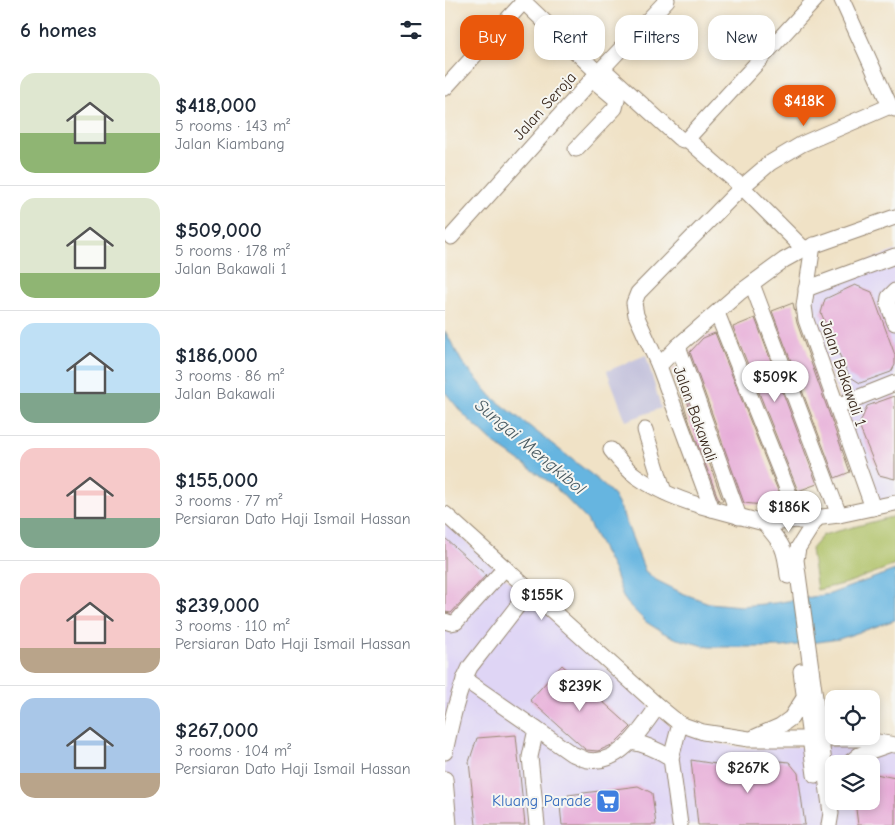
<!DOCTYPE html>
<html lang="en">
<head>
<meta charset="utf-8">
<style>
  :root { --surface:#fff; --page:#f2f2f3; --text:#1f2937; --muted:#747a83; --line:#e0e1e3; --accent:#ea580c }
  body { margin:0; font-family:"Comic Neue",sans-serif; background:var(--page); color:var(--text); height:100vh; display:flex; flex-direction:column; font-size:19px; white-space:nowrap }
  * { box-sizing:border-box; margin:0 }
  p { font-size:16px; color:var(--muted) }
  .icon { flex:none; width:28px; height:28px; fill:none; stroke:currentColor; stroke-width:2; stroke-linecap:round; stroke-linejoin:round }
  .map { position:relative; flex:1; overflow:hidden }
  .details { display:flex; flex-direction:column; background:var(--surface); width:445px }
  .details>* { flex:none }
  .banner { position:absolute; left:15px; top:15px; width:360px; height:45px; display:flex; gap:10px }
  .controls { position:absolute; left:380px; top:690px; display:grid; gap:10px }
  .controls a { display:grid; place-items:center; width:55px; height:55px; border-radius:10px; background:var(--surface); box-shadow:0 2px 8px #0003; font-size:25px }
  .price { position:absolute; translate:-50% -42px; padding:0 11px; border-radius:18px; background:#fff; color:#222; font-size:16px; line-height:32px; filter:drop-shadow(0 1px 2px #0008) }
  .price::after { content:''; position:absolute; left:50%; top:30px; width:15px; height:11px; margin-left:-8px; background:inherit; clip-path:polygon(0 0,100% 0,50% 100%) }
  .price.active { background:var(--accent); color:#fff }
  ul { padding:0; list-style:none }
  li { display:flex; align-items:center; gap:15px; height:125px; padding:0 20px }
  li+li { border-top:1px solid var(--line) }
  li span { display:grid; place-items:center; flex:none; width:140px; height:100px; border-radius:15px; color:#555 }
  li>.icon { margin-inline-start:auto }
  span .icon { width:60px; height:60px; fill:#fffc; stroke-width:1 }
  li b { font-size:21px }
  h2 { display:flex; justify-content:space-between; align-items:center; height:60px; padding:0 20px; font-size:21px }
  .pill { padding:0 18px; border-radius:15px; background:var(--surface); box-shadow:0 2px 8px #0003; font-size:18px; line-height:45px }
  .pill.active { background:var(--accent); color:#fff }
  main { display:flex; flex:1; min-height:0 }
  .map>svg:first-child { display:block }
  .built { fill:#dfd5f5; fill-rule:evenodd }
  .industrial { fill:#c3c1db }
  .green { fill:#adc063; stroke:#747540 }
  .water { fill:#66b5e0; stroke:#50707f }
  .building { fill:#e7add8 }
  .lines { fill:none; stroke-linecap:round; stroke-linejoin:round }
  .minor-casing { stroke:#968672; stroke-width:17 }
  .minor { stroke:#fff; stroke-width:15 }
  .labels { text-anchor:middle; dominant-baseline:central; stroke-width:4; stroke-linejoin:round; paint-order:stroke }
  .street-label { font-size:16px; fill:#3b2a1e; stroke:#f6f6f2 }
  .shop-label { font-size:16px; fill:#366cbe; stroke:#f6f6f2; text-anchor:end }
  .water-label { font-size:18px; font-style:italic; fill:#4a5b62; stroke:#f6f6f2 }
</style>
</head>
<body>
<main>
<section class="details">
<h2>6 homes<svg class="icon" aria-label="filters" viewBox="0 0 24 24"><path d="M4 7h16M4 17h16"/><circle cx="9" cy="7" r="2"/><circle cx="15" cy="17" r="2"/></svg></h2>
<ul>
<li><span style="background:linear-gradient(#dfe7d0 60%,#8fb573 0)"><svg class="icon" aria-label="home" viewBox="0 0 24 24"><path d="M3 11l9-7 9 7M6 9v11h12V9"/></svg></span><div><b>$418,000</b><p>5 rooms · 143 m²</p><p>Jalan Kiambang</p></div></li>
<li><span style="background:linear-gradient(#dfe7d0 75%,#8fb573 0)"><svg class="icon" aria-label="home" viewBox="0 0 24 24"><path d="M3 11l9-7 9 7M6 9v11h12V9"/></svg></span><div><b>$509,000</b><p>5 rooms · 178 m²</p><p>Jalan Bakawali 1</p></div></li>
<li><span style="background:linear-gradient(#bfe0f5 70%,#7fa58c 0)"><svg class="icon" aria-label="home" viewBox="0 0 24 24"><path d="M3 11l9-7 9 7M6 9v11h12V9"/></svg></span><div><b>$186,000</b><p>3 rooms · 86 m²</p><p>Jalan Bakawali</p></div></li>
<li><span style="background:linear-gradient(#f6c9c9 70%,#7fa58c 0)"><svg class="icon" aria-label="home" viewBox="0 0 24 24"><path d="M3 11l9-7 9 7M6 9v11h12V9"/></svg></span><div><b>$155,000</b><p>3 rooms · 77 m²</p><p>Persiaran Dato Haji Ismail Hassan</p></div></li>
<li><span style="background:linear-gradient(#f6c9c9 75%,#b9a48a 0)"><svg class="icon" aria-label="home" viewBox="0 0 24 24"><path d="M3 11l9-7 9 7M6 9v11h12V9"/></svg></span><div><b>$239,000</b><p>3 rooms · 110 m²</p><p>Persiaran Dato Haji Ismail Hassan</p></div></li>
<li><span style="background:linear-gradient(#a9c7e8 75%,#b9a48a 0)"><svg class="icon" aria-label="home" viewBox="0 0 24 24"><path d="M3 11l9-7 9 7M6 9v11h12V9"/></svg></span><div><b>$267,000</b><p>3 rooms · 104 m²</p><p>Persiaran Dato Haji Ismail Hassan</p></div></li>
</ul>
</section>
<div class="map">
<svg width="450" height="825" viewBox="0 0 450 825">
  <rect width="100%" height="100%" fill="#f6f6f2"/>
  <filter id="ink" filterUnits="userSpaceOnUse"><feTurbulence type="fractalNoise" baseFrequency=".02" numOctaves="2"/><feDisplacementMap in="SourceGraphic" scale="10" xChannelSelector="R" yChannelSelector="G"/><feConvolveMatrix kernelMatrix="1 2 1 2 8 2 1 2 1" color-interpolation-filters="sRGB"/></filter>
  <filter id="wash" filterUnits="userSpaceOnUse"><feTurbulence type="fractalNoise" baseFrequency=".0096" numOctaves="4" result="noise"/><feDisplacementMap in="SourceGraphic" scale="20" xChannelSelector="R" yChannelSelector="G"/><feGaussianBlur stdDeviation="1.12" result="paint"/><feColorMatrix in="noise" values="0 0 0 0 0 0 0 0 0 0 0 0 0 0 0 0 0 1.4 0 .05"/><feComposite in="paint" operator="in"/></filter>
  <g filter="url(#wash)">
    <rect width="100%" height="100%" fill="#f0e2c6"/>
    <g class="built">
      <polygon points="450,251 450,497 431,502 366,320 364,304 368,281"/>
      <path d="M 0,523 L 228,728 L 247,736 L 270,743 L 303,748 L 419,745 L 450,749 L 450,825 L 0,825 ZM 389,764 L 426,764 L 426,801 L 389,801 Z"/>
    </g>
    <polygon class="industrial" points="201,355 216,408 181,421 162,371"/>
    <polygon class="green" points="450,516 450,565 402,583 372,590 366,549 378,535"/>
    <polygon class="water" points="0,331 17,362 47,397 147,475 167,493 176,509 200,571 211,580 237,593 264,603 296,606 330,603 385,594 450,570 450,620 394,639 338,647 264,647 232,639 217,632 201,622 183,604 178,597 169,571 142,520 107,484 49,443 18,414 0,392"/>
    <g id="blocks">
      <g class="building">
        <polygon points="410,285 427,292 450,355 450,365 446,372 415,383 404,376 376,313 380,299"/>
        <polygon points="348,303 352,323 405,472 390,478 327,311"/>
        <polygon points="310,318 372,484 353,491 288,327"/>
        <polygon points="270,333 336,498 317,505 299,503 245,352 258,338"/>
        <polygon points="230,367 278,501 274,501 243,418 228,370"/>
        <polygon points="450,396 450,479 434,475 414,426 422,406"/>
        <polygon points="0,538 41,575 6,613 0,612"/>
        <polygon points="117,665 186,727 169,744 153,751 141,750 85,700"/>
        <polygon points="71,735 80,825 31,825 24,762 32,738"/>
        <polygon points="306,758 344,762 353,773 360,825 253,825 246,760 308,770"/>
        <polygon points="426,773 450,778 450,825 413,825 410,801 426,801"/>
        <polygon points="193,786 207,793 211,825 117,825 115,806 123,795"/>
      </g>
    </g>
  </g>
  <g filter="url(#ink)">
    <use href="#blocks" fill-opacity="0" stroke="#968672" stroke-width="1"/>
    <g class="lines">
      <g class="minor-casing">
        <g id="minor">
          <polyline points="77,0 153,73"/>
          <polyline points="397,0 445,106 450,109"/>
          <polyline points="158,69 234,138 238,140 242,139 297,187 325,163 357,144 445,106"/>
          <polyline points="0,88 80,0"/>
          <polyline points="242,139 370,0"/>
          <polyline points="131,149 170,108 172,100 147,79"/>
          <polyline points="450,217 359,249 339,260 294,293 233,346 214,366 267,509 319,523 327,523 394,515 450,503"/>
          <polyline points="6,237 153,73 222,0"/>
          <polyline points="368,245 359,306 361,320 428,508"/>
          <polyline points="307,284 394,515"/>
          <polyline points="361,289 450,256"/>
          <polyline points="450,291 444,297 443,304 450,323"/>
          <polyline points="272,313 355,521"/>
          <polyline points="233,346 294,517"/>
          <polyline points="214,366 191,315 189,303 193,293 297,187 359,249"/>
          <polyline points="392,406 450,383"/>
          <polyline points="200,430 219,492"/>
          <path d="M 166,450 C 173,459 181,469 191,476 C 214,492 240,502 267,509"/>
          <polyline points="0,514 213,706 235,724 258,732 304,739 416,739 450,745"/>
          <polyline points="372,518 353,548 351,560 386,813 384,825"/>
          <path d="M 319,523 C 338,545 340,547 343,576"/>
          <polyline points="0,621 6,623 11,622 60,568"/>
          <polyline points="356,671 370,775"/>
          <path d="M 19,679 L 127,754 C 132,755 137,759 142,760 C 175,766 197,728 213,706"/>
          <polyline points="235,724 226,758 235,825"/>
          <polyline points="91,729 85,757 92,825"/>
          <polyline points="310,737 335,726 346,718 359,698"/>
          <path d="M 186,742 C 201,744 213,750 226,758"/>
          <path d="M 0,752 C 6,724 12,693 25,667 L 85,590"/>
          <polyline points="403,764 414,755 443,745"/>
          <polyline points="0,779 4,825"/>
        </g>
      </g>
      <use href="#minor" class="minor"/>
    </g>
  </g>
  <defs>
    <g id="supermarket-square" transform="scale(1.25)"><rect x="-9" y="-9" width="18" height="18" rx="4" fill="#3f7fe0" stroke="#f6f6f2"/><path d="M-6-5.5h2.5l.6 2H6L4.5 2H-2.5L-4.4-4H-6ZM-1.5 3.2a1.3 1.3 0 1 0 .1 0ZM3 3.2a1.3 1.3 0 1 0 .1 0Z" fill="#fff"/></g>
  </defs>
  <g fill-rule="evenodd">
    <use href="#supermarket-square" x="163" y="801"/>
  </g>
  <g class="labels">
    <g class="street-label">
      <text transform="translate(100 106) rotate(-48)">Jalan Seroja</text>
      <text transform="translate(398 373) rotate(71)">Jalan Bakawali 1</text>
      <text transform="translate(250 414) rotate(70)">Jalan Bakawali</text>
    </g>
    <g class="shop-label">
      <text x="146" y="801">Kluang Parade</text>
    </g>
    <g class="water-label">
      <text transform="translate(85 447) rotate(40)">Sungai Mengkibol</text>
    </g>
  </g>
</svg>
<div class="controls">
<a><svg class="icon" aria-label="locate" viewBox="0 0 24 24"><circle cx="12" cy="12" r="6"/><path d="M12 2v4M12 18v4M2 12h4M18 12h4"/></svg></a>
<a><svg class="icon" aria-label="layers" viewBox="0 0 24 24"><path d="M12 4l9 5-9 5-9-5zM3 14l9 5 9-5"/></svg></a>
</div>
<b class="price active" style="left:359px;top:127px">$418K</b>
<b class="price" style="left:330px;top:403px">$509K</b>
<b class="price" style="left:344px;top:533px">$186K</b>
<b class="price" style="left:97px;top:621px">$155K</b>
<b class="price" style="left:135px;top:712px">$239K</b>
<b class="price" style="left:303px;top:794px">$267K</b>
<div class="banner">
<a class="pill active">Buy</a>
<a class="pill">Rent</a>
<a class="pill">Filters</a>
<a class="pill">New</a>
</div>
</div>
</main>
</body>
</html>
